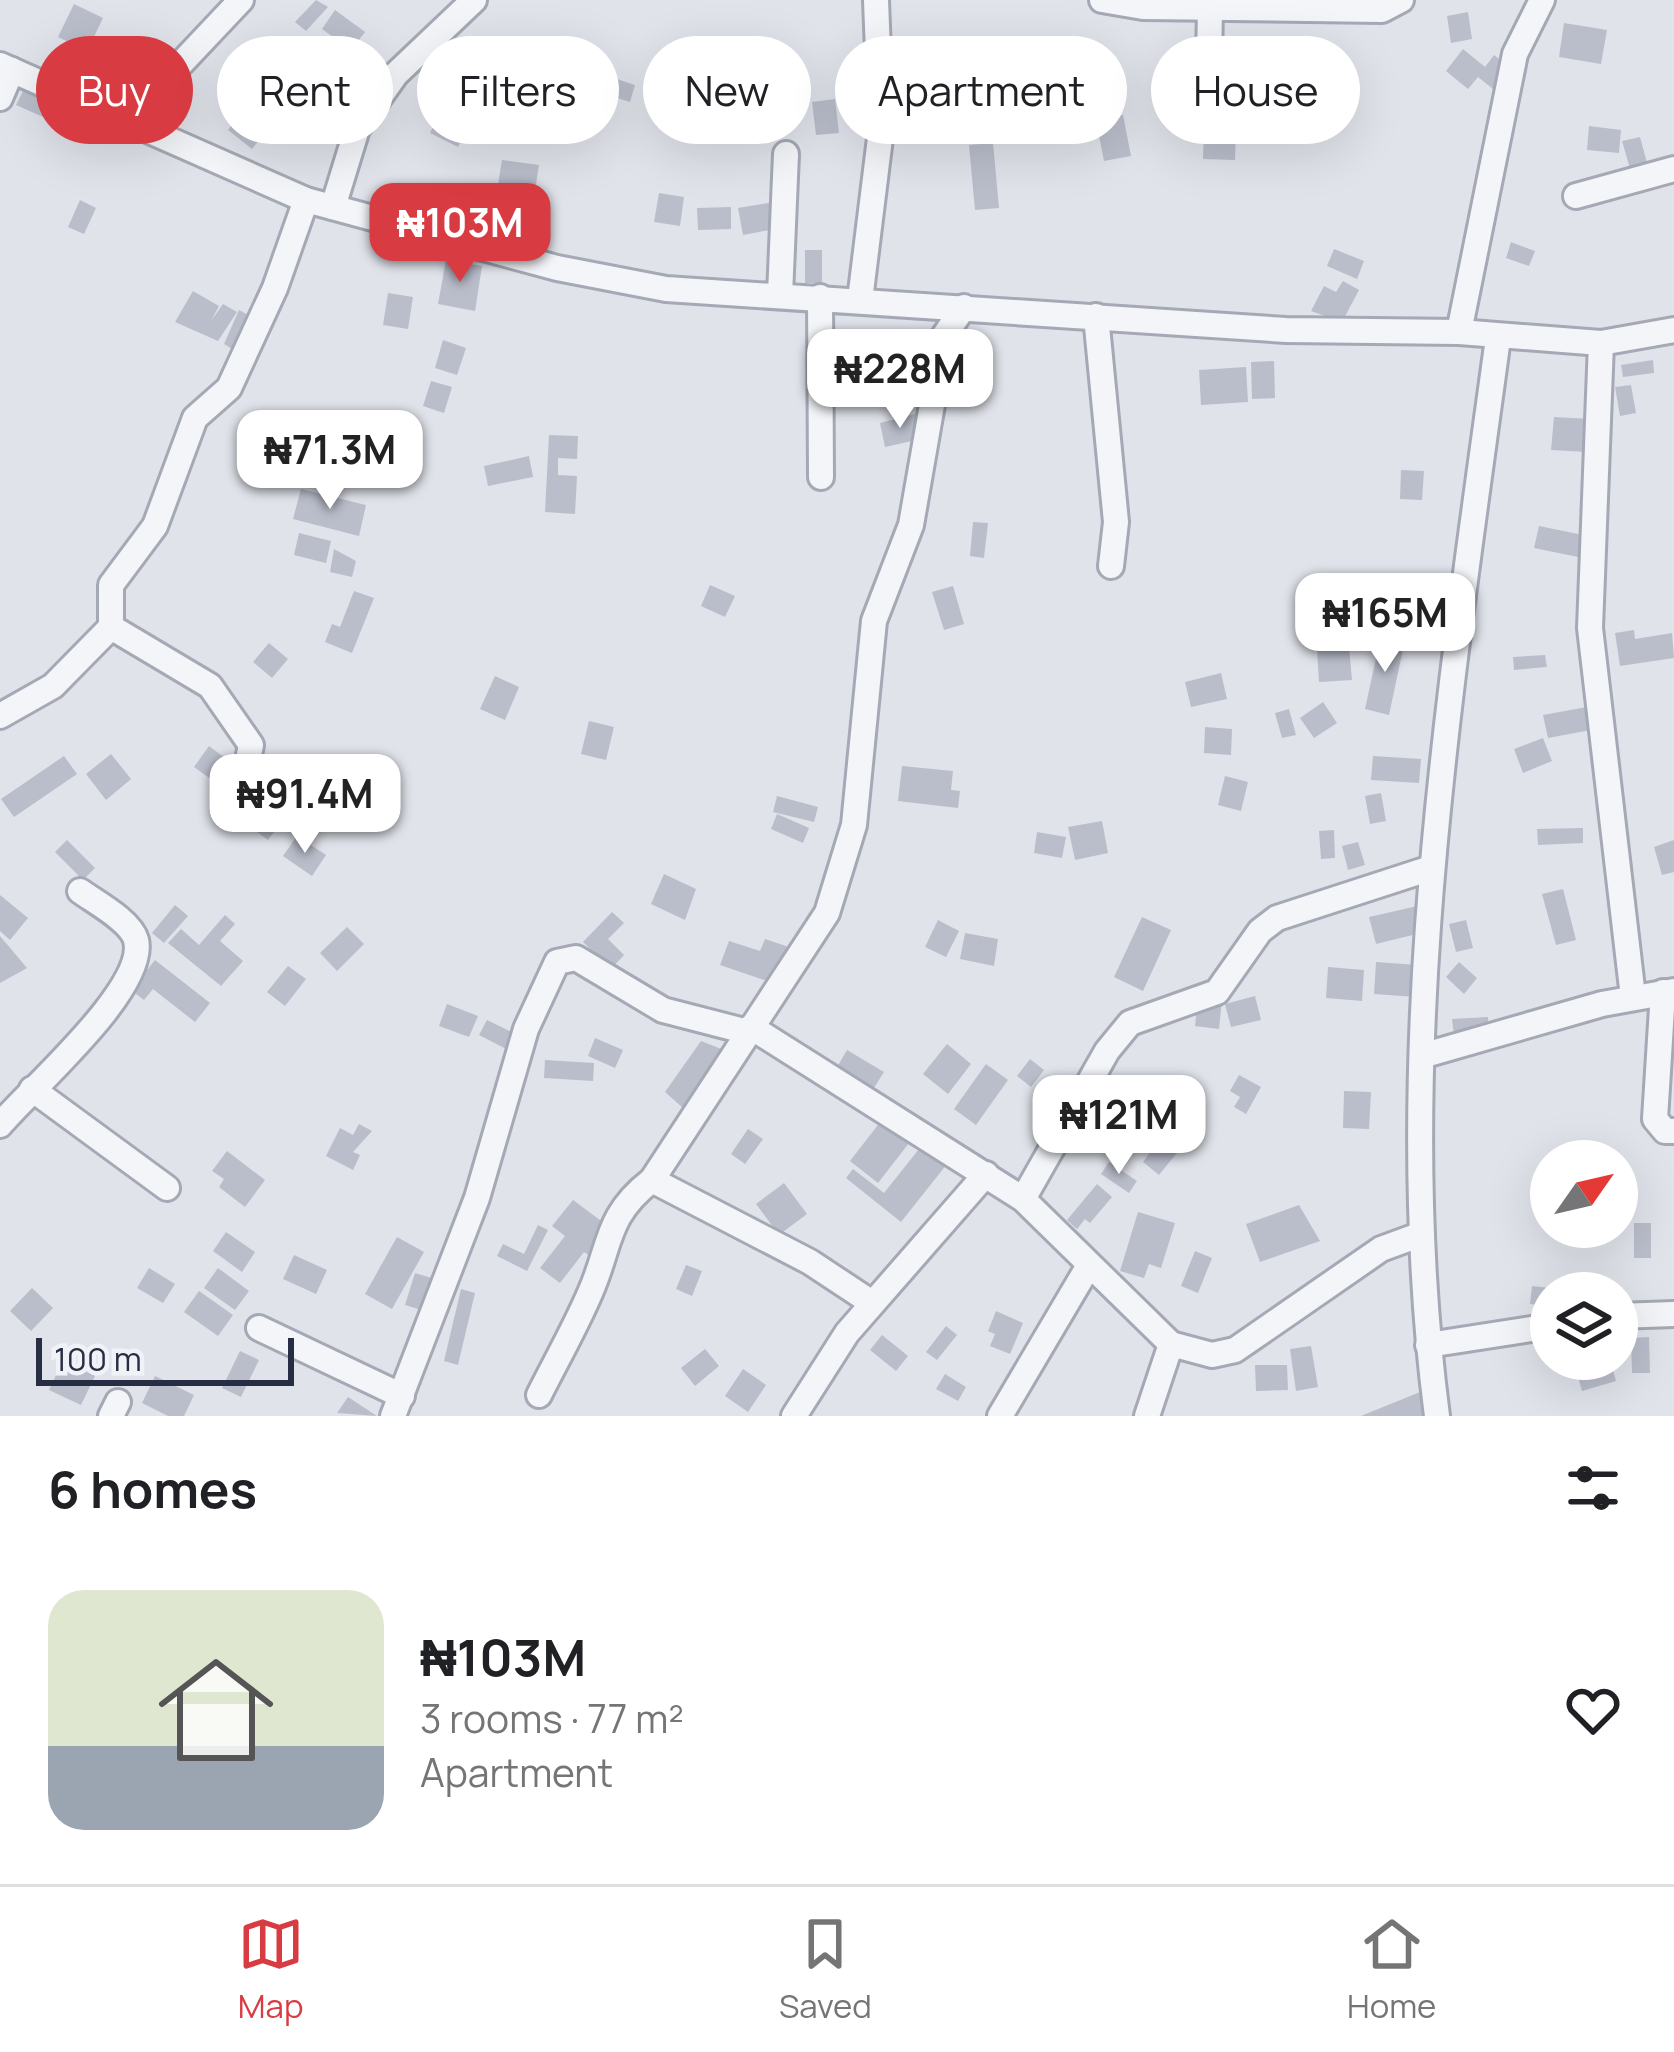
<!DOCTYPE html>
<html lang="en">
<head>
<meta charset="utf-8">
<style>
  :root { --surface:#fff; --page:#f6f6f6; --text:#202124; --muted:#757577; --line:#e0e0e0; --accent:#d83c42 }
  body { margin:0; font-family:Manrope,sans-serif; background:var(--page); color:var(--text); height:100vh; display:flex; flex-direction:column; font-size:45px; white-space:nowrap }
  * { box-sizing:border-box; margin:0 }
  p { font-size:39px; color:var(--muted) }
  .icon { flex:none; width:66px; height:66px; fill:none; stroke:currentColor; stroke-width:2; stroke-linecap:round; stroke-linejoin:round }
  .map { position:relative; height:1416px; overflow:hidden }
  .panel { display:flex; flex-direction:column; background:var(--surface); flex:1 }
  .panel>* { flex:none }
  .hud { position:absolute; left:36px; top:36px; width:1602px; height:108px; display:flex; gap:24px }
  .needle { width:78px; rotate:56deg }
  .tools { position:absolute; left:1530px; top:1140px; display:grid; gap:24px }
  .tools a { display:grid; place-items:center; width:108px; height:108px; border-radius:50%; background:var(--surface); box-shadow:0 12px 48px #0002; font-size:60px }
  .scale { position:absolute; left:36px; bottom:30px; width:258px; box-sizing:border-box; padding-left:12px; border:6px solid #272e43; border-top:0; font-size:33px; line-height:42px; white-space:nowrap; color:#272e43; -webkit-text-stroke:9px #f0f2f8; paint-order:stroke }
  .price { position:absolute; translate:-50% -102px; padding:0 27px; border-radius:24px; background:#fff; color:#222; font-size:39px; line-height:78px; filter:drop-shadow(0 3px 6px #0008) }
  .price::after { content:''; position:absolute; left:50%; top:72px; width:36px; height:27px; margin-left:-18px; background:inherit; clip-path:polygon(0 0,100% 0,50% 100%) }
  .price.on { background:var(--accent); color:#fff }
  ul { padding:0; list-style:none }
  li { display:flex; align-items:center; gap:36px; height:300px; padding:0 48px }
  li+li { border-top:3px solid var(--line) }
  li span { display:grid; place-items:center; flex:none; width:336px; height:240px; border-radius:36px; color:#555 }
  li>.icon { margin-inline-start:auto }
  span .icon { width:144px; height:144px; fill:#fffc; stroke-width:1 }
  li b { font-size:51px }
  h2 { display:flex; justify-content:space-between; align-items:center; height:144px; padding:0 48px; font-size:51px }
  .tag { padding:0 42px; border-radius:54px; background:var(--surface); box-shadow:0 12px 48px #0002; font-size:42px; line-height:108px }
  .tag.on { background:var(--accent); color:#fff }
  .dock { display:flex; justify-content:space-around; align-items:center; height:168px; border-top:3px solid var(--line); background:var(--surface); font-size:33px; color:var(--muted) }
  .dock a { display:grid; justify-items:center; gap:6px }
  .dock .on { color:var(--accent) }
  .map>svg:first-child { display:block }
  .building { fill:#babecb }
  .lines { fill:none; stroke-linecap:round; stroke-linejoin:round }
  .minor-casing { stroke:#a5a9b5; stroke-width:30 }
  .minor { stroke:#f3f5f8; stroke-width:24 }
</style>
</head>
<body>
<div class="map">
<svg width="1674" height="1416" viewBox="0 0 1674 1416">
  <rect width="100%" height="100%" fill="#e0e3ea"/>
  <g class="building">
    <polygon points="316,0 328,7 306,31 295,22"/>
    <polygon points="74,4 103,18 87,51 58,37"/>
    <polygon points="335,10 365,32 351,50 322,29"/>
    <polygon points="1468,12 1472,39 1451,43 1447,16"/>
    <polygon points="1564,23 1607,30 1601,64 1559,57"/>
    <polygon points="518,43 549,61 535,85 504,67"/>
    <polygon points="1463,49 1485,67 1494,55 1510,68 1493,89 1478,77 1468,89 1446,71"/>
    <polygon points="614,78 635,85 630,102 608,95"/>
    <polygon points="265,85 288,104 273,121 250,102"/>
    <polygon points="563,86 585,90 579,127 557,123"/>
    <polygon points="23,91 56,105 50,120 16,105"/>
    <polygon points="835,99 839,133 816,135 812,102"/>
    <polygon points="247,105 271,125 252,149 228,130"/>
    <polygon points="441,109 470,122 458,147 430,133"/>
    <polygon points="1123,115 1131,156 1104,161 1096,121"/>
    <polygon points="1589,126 1621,130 1619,153 1587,150"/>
    <polygon points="1204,128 1236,129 1235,160 1203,159"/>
    <polygon points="1640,137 1650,174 1633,179 1622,141"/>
    <polygon points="993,143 999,208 975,210 969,145"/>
    <polygon points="502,160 539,165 533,203 496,197"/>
    <polygon points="659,193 684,197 680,226 654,222"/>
    <polygon points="80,200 96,208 84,234 68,227"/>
    <polygon points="775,202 780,228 743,235 738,208"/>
    <polygon points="731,207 731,229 698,230 697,208"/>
    <polygon points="1511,242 1535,251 1529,266 1506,258"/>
    <polygon points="1334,249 1364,261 1357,279 1327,266"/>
    <rect x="805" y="250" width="17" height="33"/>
    <polygon points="446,260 482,266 475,311 438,304"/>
    <polygon points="1343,281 1359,290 1342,322 1311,311 1324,286 1336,292"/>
    <polygon points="193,291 219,306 211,321 223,304 237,312 218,341 175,322"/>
    <polygon points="388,293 413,297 408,329 383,325"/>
    <polygon points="239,310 261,322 242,355 224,344"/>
    <polygon points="443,340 466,348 457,375 435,368"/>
    <polygon points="1653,360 1654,373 1623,377 1621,365"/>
    <polygon points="1274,361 1275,398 1252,399 1251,362"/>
    <polygon points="1246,367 1248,402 1201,405 1199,370"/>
    <polygon points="431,381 452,387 444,413 423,406"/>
    <polygon points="1631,385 1636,413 1620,416 1615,387"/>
    <polygon points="915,414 921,439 885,447 880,423"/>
    <polygon points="1554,417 1590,419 1588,452 1551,450"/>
    <polygon points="549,435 578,436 577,459 558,458 558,475 577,476 575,514 545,512"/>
    <polygon points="529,456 533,477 488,486 484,466"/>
    <polygon points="1401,470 1424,471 1422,500 1400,499"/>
    <polygon points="301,489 366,505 359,536 293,519"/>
    <polygon points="973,522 988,523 984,558 970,556"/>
    <polygon points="1539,526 1588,536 1583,558 1534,548"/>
    <polygon points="299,533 331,541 326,563 294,555"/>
    <polygon points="334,549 356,561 352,577 330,572"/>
    <polygon points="710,585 735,596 725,617 701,606"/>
    <polygon points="953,586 964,624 944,630 932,592"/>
    <polygon points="354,591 374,598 352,653 325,642 332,624 340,627"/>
    <polygon points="1634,630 1635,639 1672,633 1674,658 1620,666 1615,633"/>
    <polygon points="1381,635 1405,640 1389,715 1365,709"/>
    <polygon points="269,643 288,659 272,678 253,662"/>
    <polygon points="1349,647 1352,680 1319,682 1317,650"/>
    <polygon points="1545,655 1547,667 1514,670 1513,657"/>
    <polygon points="1221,673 1227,699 1191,707 1185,682"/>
    <polygon points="495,676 519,687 505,720 480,709"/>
    <polygon points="1323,702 1337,723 1314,738 1300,718"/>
    <polygon points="1587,707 1591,730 1548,738 1543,715"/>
    <polygon points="1289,709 1296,735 1282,738 1275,713"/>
    <polygon points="589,721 614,727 606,760 581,754"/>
    <polygon points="1205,727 1232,729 1231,755 1204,753"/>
    <polygon points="1543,738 1552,761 1523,773 1514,749"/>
    <polygon points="209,746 241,770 226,790 194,767"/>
    <polygon points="111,754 131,779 106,800 86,774"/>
    <polygon points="64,756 77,774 14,817 1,799"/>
    <polygon points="1373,756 1421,759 1419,783 1371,780"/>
    <polygon points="902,766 953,771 951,790 960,791 958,808 898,801"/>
    <polygon points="1225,776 1248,782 1241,811 1218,805"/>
    <polygon points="258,792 288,813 268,840 239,819"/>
    <polygon points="1381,793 1386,821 1370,824 1365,796"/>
    <polygon points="777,796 818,807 814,822 773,812"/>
    <polygon points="777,814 809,828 803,843 771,829"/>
    <polygon points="1102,821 1108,853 1075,860 1068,827"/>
    <polygon points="1583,828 1583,843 1538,845 1537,829"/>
    <polygon points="1334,830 1335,858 1321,859 1319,831"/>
    <polygon points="1037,832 1066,837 1062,858 1034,853"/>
    <polygon points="297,836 326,855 312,876 283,856"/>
    <polygon points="67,840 95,868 83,880 55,852"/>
    <polygon points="1674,840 1674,872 1662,875 1654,847"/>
    <polygon points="1358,842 1365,865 1348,870 1342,846"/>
    <polygon points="664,874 696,889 685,920 651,904"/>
    <polygon points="1563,889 1576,940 1556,945 1542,894"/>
    <polygon points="0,895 28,918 10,940 0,931"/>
    <polygon points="175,905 188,916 164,943 152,933"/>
    <polygon points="1422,905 1429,931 1376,944 1369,917"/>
    <polygon points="612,912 624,923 608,939 624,955 611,969 583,942"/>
    <polygon points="225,915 235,924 220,941 243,961 221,986 168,943 181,929 199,945"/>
    <polygon points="1142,917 1171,930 1143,991 1114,977"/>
    <polygon points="938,920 959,931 946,957 925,947"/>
    <polygon points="1466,920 1473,948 1456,952 1449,924"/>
    <polygon points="347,927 364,944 337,971 320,953"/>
    <polygon points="965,933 998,939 994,966 960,959"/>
    <polygon points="0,936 27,968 0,983"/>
    <polygon points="765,939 792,948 779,985 720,965 729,941 760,951"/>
    <polygon points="155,960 210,1003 195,1022 153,989 144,1000 131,990"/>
    <polygon points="1376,962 1417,965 1416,997 1374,994"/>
    <polygon points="1459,962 1477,978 1464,994 1446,977"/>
    <polygon points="288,966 306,979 285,1006 267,992"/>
    <polygon points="1328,967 1364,970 1362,1001 1326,998"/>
    <polygon points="1198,996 1222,999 1219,1029 1195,1026"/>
    <polygon points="1255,996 1261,1020 1231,1027 1225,1004"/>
    <polygon points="447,1004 478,1016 469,1037 439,1026"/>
    <polygon points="1488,1017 1489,1032 1454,1035 1452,1019"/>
    <polygon points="487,1020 526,1039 518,1055 479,1035"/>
    <polygon points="595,1038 623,1050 615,1068 588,1056"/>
    <polygon points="701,1041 734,1054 691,1115 665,1092"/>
    <polygon points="947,1044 971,1064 948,1094 923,1074"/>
    <polygon points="847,1050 884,1072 872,1091 836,1069"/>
    <polygon points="1030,1059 1044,1070 1031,1087 1017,1076"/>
    <polygon points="545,1060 594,1063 593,1081 544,1078"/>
    <polygon points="986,1064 1008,1080 976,1125 954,1109"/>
    <polygon points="1239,1075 1261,1087 1246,1114 1234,1107 1240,1097 1230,1091"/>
    <polygon points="1137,1081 1176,1100 1169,1114 1131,1096"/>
    <polygon points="1344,1091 1371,1092 1369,1129 1343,1128"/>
    <polygon points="881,1121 909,1143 878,1183 850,1161"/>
    <polygon points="359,1124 372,1131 353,1152 360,1155 353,1170 326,1156 340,1128 353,1135"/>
    <polygon points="748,1129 763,1139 745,1164 731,1154"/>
    <polygon points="1163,1135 1180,1149 1159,1175 1143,1162"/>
    <polygon points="923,1144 947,1164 901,1222 846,1178 853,1169 884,1193"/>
    <polygon points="227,1151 265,1180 245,1207 219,1187 224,1179 212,1171"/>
    <polygon points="1109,1162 1137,1181 1129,1193 1101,1174"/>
    <polygon points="784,1183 807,1214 779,1235 756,1204"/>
    <polygon points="1097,1184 1112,1197 1090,1223 1085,1219 1077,1229 1067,1220"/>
    <polygon points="573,1200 616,1232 595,1260 584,1252 560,1283 540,1268 565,1236 552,1226"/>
    <polygon points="1299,1205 1320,1241 1260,1262 1246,1224"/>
    <polygon points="1138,1212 1175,1223 1161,1268 1149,1264 1144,1278 1120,1271"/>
    <rect x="1634" y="1223" width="17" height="35"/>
    <polygon points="538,1225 548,1230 527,1271 497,1256 503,1244 524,1254"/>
    <polygon points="226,1232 255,1252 242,1272 213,1251"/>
    <polygon points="397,1237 424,1252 392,1309 365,1294"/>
    <polygon points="1195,1251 1212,1258 1198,1293 1181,1286"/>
    <polygon points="294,1255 327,1270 316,1294 283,1279"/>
    <polygon points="686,1265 702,1271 692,1296 676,1289"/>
    <polygon points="149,1268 175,1284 163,1303 137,1288"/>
    <polygon points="218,1268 249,1291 235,1310 204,1288"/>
    <polygon points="415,1273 438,1280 428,1312 405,1305"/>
    <polygon points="1532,1286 1569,1290 1568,1293 1551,1293 1551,1307 1530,1304"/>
    <polygon points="32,1288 53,1308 31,1331 10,1311"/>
    <polygon points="461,1289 475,1293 458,1365 444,1361"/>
    <polygon points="199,1291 233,1315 218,1336 184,1312"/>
    <polygon points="996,1311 1023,1323 1010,1354 990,1346 995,1334 988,1331"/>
    <polygon points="946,1326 957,1335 937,1360 926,1352"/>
    <polygon points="882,1335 908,1356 896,1371 870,1350"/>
    <polygon points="1649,1337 1650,1373 1632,1373 1631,1338"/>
    <polygon points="1311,1346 1318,1387 1296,1391 1290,1349"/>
    <polygon points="705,1349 719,1366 695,1386 681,1368"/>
    <polygon points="240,1351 259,1360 241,1397 222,1388"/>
    <polygon points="1573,1359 1610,1359 1616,1381 1582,1391"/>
    <polygon points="63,1360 95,1376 81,1405 49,1390"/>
    <polygon points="1255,1365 1287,1365 1288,1390 1256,1391"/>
    <polygon points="743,1369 766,1385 748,1412 725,1396"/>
    <polygon points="945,1374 966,1387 958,1401 936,1389"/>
    <polygon points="155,1376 194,1395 184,1416 168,1416 142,1403"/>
    <polygon points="1420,1392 1430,1416 1361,1416"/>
    <polygon points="348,1397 377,1416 337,1413"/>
  </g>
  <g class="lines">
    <g class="minor-casing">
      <g id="minor">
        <polyline points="1102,0 1143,7 1382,10 1401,0"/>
        <polyline points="0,65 306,200 557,268 666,289 1286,330 1459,332 1601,343 1674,330"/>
        <polyline points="0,98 12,70"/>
        <polyline points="116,116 157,89 241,0"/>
        <polyline points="1208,116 1210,8"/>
        <polyline points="1576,196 1674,169"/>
        <polyline points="333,207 357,129 396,74 474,0"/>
        <polyline points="780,295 786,154"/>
        <polyline points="820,297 821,477"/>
        <polyline points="860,300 881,130 876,0"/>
        <polyline points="1096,316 1116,522 1111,566"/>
        <polyline points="1459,332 1515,54 1542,0"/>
        <polyline points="1601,343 1590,628 1633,997"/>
        <polyline points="111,627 210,686 251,745 245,774"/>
        <polyline points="0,716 53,686 111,627 111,585 155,526 195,418 229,388 275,288 306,200"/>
        <polyline points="1663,992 1655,1119 1665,1131 1674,1131"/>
        <polyline points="751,1027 1023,1199 1171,1344 1212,1355 1235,1350 1381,1249 1419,1235"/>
        <polyline points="1425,1055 1602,1004 1674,991"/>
        <polyline points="32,1089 167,1188"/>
        <path d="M 0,1125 C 30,1089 148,988 136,940 C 131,921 95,902 80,891"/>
        <polyline points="652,1180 810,1262 872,1303"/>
        <polyline points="1023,1199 1107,1051 1130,1023 1217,992 1260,931 1277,918 1431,868"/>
        <polyline points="1617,1316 1674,1314"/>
        <polyline points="259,1328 402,1396"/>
        <polyline points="1428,1345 1551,1326"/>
        <path d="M 539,1395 C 556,1361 575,1328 590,1293 C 611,1246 605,1216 652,1180 L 827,913 L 854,825 L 874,621 L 911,525 L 944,336 L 964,307"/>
        <polyline points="111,1416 118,1402"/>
        <polyline points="393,1416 477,1198 526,1029 557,962 576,958 663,1010 748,1032"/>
        <polyline points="794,1416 847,1333 986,1174"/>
        <polyline points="1000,1416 1088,1267"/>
        <polyline points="1147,1416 1171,1344"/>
        <path d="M 1437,1416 C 1390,1058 1450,693 1498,338"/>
      </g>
    </g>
    <use href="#minor" class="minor"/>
  </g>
</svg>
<div class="tools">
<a><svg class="needle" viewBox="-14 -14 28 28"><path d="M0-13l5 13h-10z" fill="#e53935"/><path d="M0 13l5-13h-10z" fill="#757577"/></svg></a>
<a><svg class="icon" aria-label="layers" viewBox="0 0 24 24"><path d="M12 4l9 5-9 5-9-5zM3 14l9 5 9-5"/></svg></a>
</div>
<div class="scale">100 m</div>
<b class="price on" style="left:460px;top:285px">₦103M</b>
<b class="price" style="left:900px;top:431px">₦228M</b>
<b class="price" style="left:330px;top:512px">₦71.3M</b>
<b class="price" style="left:1385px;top:675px">₦165M</b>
<b class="price" style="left:305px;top:856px">₦91.4M</b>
<b class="price" style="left:1119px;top:1177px">₦121M</b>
<div class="hud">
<a class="tag on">Buy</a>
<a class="tag">Rent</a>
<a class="tag">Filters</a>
<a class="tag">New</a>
<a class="tag">Apartment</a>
<a class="tag">House</a>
</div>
</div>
<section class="panel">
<h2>6 homes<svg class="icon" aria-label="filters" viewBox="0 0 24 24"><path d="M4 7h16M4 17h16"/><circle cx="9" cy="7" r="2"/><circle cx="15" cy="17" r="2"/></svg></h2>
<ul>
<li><span style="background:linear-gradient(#dfe7d0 65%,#9aa5b1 0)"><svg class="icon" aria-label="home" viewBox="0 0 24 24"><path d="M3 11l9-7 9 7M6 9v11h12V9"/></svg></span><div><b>₦103M</b><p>3 rooms · 77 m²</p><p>Apartment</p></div><svg class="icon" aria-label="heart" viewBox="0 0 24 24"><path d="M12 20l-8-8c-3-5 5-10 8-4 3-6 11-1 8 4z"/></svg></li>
</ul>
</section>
<nav class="dock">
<a class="on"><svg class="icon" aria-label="map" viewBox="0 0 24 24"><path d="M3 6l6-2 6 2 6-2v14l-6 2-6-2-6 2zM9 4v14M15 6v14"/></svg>Map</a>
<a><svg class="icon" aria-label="saved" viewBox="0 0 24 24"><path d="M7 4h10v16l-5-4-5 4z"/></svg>Saved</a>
<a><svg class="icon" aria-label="home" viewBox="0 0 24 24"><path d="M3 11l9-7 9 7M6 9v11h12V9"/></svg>Home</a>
</nav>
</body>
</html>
